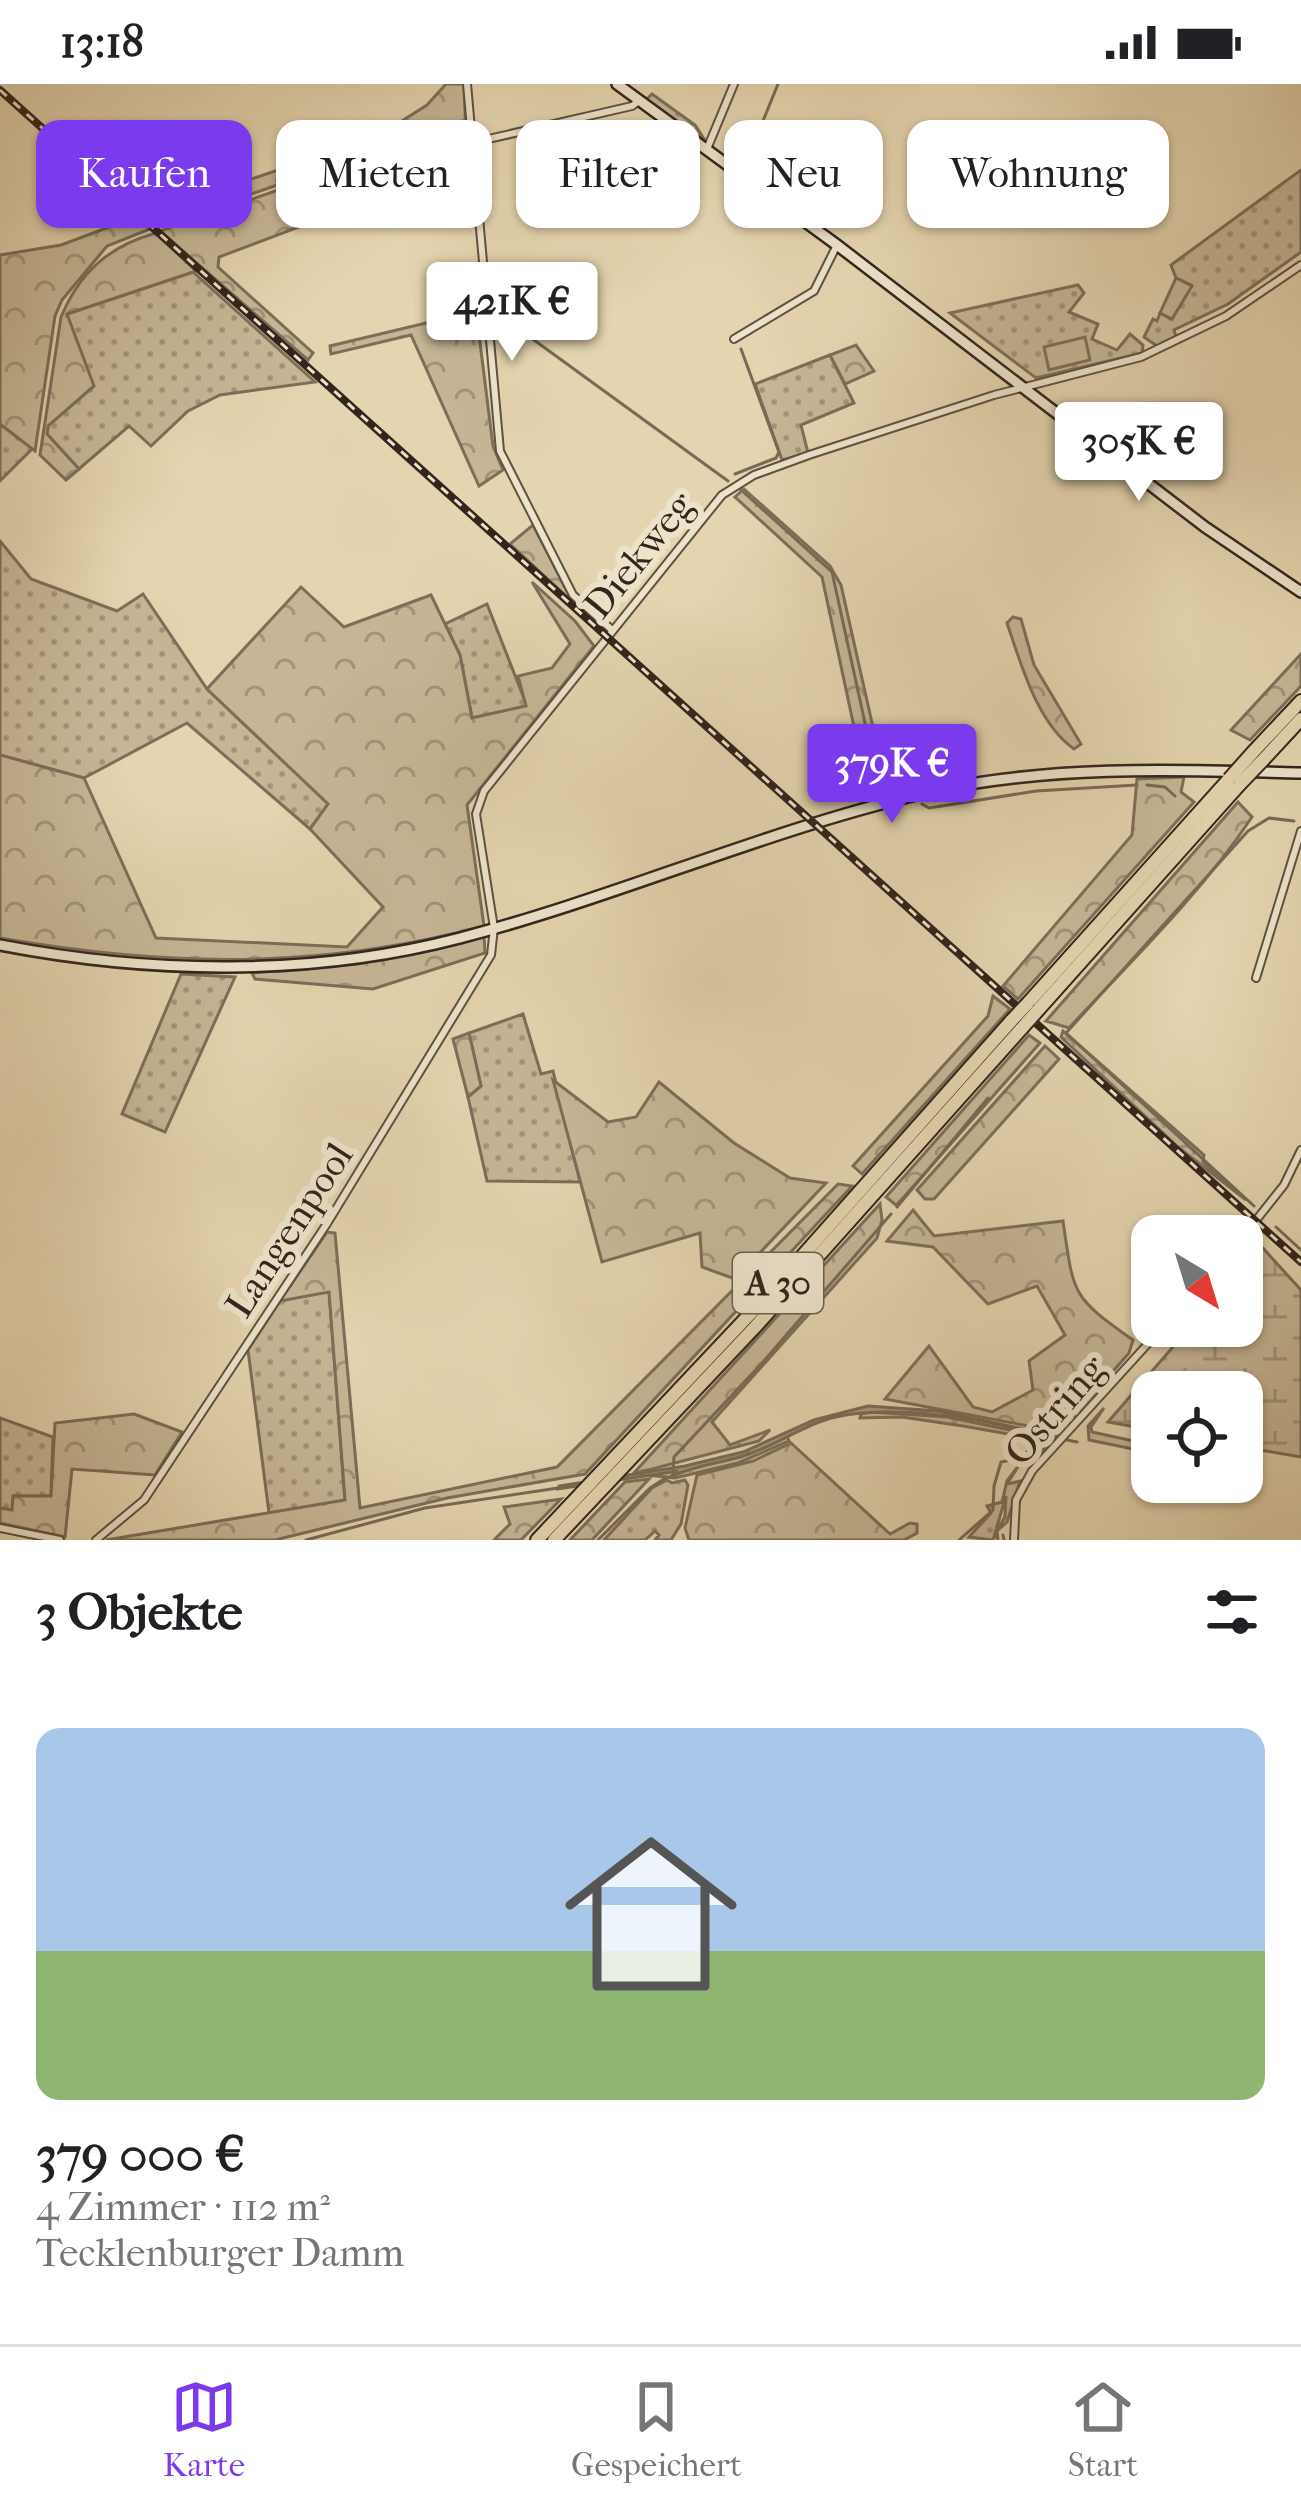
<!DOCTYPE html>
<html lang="de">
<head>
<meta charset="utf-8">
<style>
  :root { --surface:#fff; --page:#f6f6f6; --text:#202124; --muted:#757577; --line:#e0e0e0; --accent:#7c3aed }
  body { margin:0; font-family:"IM FELL French Canon",serif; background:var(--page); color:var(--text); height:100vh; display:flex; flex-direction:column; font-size:45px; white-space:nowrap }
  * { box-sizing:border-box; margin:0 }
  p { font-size:39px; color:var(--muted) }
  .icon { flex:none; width:66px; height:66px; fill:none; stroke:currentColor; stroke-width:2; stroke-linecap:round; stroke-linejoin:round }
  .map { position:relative; height:1456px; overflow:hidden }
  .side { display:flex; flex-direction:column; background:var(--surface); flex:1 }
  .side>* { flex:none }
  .guide { position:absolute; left:36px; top:36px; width:1230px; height:108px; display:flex; gap:24px }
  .needle { width:78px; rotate:142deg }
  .buttons { position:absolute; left:1131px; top:1131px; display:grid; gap:24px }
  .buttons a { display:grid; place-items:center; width:132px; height:132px; border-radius:24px; background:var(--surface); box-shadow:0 3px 9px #0004; font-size:60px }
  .price { position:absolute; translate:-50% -102px; padding:0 27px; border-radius:12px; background:#fff; color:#222; font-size:39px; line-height:78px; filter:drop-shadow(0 3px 6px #0008) }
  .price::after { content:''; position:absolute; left:50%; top:72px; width:36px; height:27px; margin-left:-18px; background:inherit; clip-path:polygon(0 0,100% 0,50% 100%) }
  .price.active { background:var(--accent); color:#fff }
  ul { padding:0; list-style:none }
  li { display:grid; align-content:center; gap:24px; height:636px; padding:0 36px }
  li+li { border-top:3px solid var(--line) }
  li span { display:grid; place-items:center; height:372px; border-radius:24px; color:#555 }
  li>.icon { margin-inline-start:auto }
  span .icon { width:216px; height:216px; fill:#fffc; stroke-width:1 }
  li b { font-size:51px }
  h2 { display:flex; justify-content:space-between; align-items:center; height:144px; padding:0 36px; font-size:51px }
  .pill { padding:0 42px; border-radius:24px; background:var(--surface); box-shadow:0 3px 9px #0004; font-size:42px; line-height:108px }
  .pill.active { background:var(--accent); color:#fff }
  .status { display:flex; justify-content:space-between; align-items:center; height:84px; padding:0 60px; background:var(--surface); direction:ltr }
  .status svg { height:33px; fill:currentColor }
  .dock { display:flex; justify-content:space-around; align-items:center; height:168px; border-top:3px solid var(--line); background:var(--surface); font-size:33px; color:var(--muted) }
  .dock a { display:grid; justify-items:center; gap:6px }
  .dock .active { color:var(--accent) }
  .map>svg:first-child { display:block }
  .grass { fill:url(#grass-dots); stroke:#7c6e59; stroke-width:3 }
  .forest { fill:url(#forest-crowns); stroke:#7c6e59; stroke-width:3 }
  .wetland { fill:url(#wetland-marsh); stroke:#7c6e59; stroke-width:3 }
  .pitch { fill:#c6b696; stroke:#7c6e59; stroke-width:3 }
  .water { fill:url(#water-waves); stroke:#786a56; stroke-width:3 }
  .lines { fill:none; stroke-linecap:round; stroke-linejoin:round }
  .stream { stroke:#786a56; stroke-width:3 }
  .street-casing { stroke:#5e5141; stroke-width:10 }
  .secondary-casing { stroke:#32251c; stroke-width:14 }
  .highway-casing { stroke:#32251c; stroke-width:16 }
  .street { stroke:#ede3cb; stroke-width:6 }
  .secondary { stroke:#ede3cb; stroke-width:9 }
  .highway { stroke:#e4d4af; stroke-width:12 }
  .rail-casing { stroke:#32251c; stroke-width:8 }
  .rail { stroke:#ede3cb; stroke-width:3; stroke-dasharray:9; stroke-linecap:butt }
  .highway-bridge-casing { stroke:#32251c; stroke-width:16; stroke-linecap:butt }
  .highway-bridge { stroke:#e4d4af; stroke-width:12 }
  .labels { text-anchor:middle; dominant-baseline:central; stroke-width:12; stroke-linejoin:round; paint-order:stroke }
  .shield { fill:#ede3cb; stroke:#6a5e50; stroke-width:3 }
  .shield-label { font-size:36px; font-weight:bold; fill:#32251c }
  .street-label { font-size:39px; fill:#32251c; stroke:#ede3cb }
</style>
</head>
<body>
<div class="status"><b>13:18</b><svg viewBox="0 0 49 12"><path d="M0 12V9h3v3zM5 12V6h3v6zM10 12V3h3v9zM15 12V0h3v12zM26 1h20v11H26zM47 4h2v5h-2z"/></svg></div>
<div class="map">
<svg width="1301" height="1456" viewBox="0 0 1301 1456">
  <defs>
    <pattern id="grass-dots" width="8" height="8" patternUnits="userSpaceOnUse" patternTransform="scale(3)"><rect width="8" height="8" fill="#c6b696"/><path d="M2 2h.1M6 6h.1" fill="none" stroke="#a1947a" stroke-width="1.8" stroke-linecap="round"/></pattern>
    <pattern id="forest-crowns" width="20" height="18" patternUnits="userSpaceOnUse" patternTransform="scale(3)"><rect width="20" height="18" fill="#c6b696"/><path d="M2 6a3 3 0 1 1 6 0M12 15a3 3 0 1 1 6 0" fill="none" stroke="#a1947a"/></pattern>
    <pattern id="wetland-marsh" width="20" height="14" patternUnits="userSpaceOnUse" patternTransform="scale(3)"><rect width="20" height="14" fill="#c6b696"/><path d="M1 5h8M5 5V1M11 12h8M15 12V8" fill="none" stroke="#a1947a"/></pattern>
    <pattern id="water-waves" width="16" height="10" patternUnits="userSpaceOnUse" patternTransform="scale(3)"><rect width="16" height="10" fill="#a7987d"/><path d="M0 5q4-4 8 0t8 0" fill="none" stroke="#897c66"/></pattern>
  </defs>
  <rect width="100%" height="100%" fill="#e4d4af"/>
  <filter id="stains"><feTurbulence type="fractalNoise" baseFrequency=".00167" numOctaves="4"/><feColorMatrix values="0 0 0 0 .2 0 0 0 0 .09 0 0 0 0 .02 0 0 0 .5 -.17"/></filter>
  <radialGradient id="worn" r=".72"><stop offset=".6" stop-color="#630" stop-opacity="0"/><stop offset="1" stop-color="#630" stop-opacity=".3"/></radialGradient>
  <g class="grass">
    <polygon points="652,10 695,41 706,58 646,16"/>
    <polygon points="1301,86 1301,168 1228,220 1174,246 1176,253 1157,262 1144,253 1153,235 1157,237 1160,229 1172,235 1191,201 1176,194 1171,181"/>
    <polygon points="193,188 315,298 220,311 188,327 151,362 129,342 79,385 47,350 67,230"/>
    <polygon points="1078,201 1084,209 1069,228 1098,240 1092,255 1117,266 1130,250 1143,261 1142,269 1036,294 950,229"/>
    <polygon points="830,271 854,319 801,341 808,369 782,376 755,300"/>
    <polygon points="0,340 33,364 0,397"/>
    <polygon points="0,457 31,495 117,527 143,510 207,605 329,720 310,745 187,639 84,694 0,671"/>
    <polygon points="487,520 527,622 472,634 460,571 445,540"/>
    <polygon points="181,890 235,893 165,1048 122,1030"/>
    <polygon points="523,930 541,990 553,987 580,1098 487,1097 468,1013 481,1002 469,949"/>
    <polygon points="329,1207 345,1417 269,1429 248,1266 280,1217"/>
    <polygon points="871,1328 947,1333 1054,1355 1042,1367 1030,1354 963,1342 902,1333 860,1334 861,1330"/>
    <polygon points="0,1334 53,1353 51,1412 14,1412 13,1426 0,1424"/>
    <polygon points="787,1352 789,1357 738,1379 675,1394 646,1391 740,1373"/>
    <polygon points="1019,1381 1007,1400 1020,1397 1007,1438 997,1447 998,1456 995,1450 1005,1433 1006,1412 993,1456 969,1453 991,1429 987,1422 1002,1418 1007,1397"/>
    <polygon points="667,1396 672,1399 685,1396 688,1401 681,1440 671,1456 655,1456 659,1451 655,1447 645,1456 604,1456 652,1404"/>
  </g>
  <g class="forest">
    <polygon points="446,0 464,0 466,56 280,100 157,143 143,131 375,54 427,21"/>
    <polygon points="466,62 472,88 468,96 415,99 219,173 218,183 313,269 308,276 160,147 287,103"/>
    <polygon points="136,133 150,145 107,162 62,216 55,232 35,367 0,340 0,171 61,161"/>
    <path d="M 156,149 L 196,187 L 67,230 L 94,302 L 48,342 L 47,350 L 79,385 L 66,396 L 40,371 L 61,233 C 80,188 109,162 156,149 Z"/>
    <polygon points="476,227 493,362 503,386 479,402 411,251 331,270 330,262"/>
    <polygon points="856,261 874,287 845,300 830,271"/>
    <polygon points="744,405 830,482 841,501 888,710 872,716 867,704 822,493 735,413"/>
    <polygon points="533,441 569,511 605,548 510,460"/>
    <path d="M 532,498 L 575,537 L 594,562 L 467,721 L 484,842 C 318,886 168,883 0,854 L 0,671 L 84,694 L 156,854 L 347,863 L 383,823 L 310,745 L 328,720 L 207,605 L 301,503 L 344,543 L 431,511 L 460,571 L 472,634 L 526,622 L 518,592 L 552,584 L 570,560 Z"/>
    <path d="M 1013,533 L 1021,535 L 1034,581 L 1081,660 L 1074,665 C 1037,639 1021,580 1007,539 Z"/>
    <polygon points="1301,570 1301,602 1250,656 1231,646"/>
    <polygon points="1184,693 1181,708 1194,718 1018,915 1003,902 1132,751 1137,695"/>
    <path d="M 1238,718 L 1252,733 C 1200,811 1132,876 1069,944 L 1046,937 Z"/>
    <polygon points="484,852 485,869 373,905 255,895 252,889 357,880"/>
    <polygon points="993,912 1010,925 862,1090 853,1082 988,932"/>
    <polygon points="1063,947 1196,1064 1204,1071 1203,1078 1246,1116 1178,1063 1061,953"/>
    <polygon points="469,949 481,1002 468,1013 453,955"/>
    <polygon points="1029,951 1040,959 902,1115 896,1121 886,1113"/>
    <polygon points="1045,962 1059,975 934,1115 925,1115 917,1106"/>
    <polygon points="553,996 608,1038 636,1033 659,998 734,1059 790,1094 826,1099 735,1195 702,1183 700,1149 602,1178"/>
    <polygon points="838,1100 852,1102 585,1390 447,1414 275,1456 106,1456 345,1416 329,1208 280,1217 327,1148 335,1149 360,1424 557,1383"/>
    <polygon points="880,1120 882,1136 877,1154 712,1338 730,1361 770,1346 759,1357 633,1390"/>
    <path d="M 913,1126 L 934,1152 L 1063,1137 C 1074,1212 1071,1212 1133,1256 L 1129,1269 L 1066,1341 L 1055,1347 L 885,1315 L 929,1262 L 973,1323 L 992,1328 L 1033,1306 L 1029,1277 L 1065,1251 L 1037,1202 L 988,1220 L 933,1163 L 887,1157 Z"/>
    <polygon points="1104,1324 1091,1343 1092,1348 1152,1361 1152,1369 1089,1356 1088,1342"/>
    <polygon points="134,1330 182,1348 155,1391 72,1385 65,1453 0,1439 0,1424 12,1426 13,1412 51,1412 55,1339"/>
    <polygon points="791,1359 890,1450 910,1439 917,1440 917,1449 904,1456 689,1456 685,1444 697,1391 753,1377"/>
    <polygon points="649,1395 592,1456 570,1456 625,1398"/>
    <polygon points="561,1415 521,1456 494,1456 510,1440 504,1423"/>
  </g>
  <polygon class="wetland" points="1261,1162 1301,1206 1301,1373 1242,1363 1242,1308 1152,1308 1152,1346 1108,1338 1191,1242 1242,1242 1242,1184"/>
  <g class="pitch">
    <polygon points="1176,194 1192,202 1172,235 1160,229"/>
    <polygon points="1085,253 1090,276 1049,286 1044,263"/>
  </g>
  <path class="water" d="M 868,1322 L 938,1327 L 1057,1352 L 1054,1355 L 1041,1354 C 987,1332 878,1319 825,1336 C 798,1345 775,1361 749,1370 C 723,1379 695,1381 670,1393 L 678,1387 L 558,1405 L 559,1402 L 685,1382 L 743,1368 L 814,1336 Z"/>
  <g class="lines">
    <g class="stream">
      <polyline points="763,37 778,0"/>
      <polyline points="494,227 728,397"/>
      <polyline points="735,390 776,374 779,368 741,265"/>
      <polyline points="740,405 832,488 879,703 883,708 915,702"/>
      <polyline points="1147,701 1165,703 1175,712"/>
      <polyline points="922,720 929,724 1036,707 1137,701"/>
      <polyline points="1254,1122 1066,949 1248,747 1269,734 1294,737"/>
      <polyline points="897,1123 988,1014"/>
      <polyline points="1276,1143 1301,1166"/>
      <polyline points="1052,1353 1077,1358"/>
      <polyline points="673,1386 674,1373 763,1278 891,1130"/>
      <polyline points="1003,1451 1004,1456"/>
      <polyline points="306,1456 425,1424 558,1404"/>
      <polyline points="598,1456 650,1404 667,1393"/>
      <polyline points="959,1456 993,1426 994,1402 1001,1378 1021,1374 1028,1367"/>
    </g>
    <g class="street-casing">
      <g id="street">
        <polyline points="467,0 500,367 573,511 612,546"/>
        <polyline points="471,59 632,22 640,16"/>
        <polyline points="707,65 734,0"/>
        <polyline points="734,255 814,207 837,161"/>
        <polyline points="1256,894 1301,747"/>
        <polyline points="1242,1154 1284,1101 1301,1066"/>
        <polyline points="0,1444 60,1456"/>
        <polyline points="96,1456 144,1416 328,1138 491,871 494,844 476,730 484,707 722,411 754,391 809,371 994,311 1141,273 1226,232 1301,181"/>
        <polyline points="1014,1456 1016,1416 1032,1387 1164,1242"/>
      </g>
    </g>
    <g class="secondary-casing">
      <g id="secondary">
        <polyline points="617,0 837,161 1205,443 1301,508"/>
        <path d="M 0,861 C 151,890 310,893 460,854 C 621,812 775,742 938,706 C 1056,681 1181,686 1301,689"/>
      </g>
    </g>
    <g class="highway-casing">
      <g id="highway">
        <polyline points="1254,667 1301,617"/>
        <polyline points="1262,677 1301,635"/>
        <polyline points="1028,919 1229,695"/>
        <polyline points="1039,925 1240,700"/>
        <polyline points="537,1456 765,1214 1012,936"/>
        <polyline points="554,1456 755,1243 1022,944"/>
      </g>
    </g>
    <use href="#street" class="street"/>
    <use href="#secondary" class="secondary"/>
    <use href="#highway" class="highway"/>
    <g class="rail-casing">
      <polyline id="rail" points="0,6 1301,1178"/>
    </g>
    <use href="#rail" class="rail"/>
    <g class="highway-bridge-casing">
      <g id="highway-bridge">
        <polyline points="1229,695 1254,667"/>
        <polyline points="1240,700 1262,677"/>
        <polyline points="1012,936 1028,919"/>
        <polyline points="1022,944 1039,925"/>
      </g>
    </g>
    <use href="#highway-bridge" class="highway-bridge"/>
  </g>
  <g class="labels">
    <rect class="shield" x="733" y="1169" width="90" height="60" rx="9"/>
    <g class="shield-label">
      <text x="778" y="1199">A 30</text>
    </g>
    <g class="street-label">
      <text transform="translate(639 471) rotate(-51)">Diekweg</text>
      <text transform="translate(289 1146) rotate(-57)">Langenpool</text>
      <text transform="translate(1055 1326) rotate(-49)">Ostring</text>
    </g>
  </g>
  <rect width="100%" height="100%" filter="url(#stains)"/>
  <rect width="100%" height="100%" fill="url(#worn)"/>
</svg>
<div class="buttons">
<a><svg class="needle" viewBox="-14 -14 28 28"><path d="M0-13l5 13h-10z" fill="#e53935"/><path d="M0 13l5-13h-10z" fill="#757577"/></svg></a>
<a><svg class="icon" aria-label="locate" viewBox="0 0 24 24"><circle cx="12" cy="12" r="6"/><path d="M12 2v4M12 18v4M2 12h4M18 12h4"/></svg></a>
</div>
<b class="price" style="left:512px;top:280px">421K €</b>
<b class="price" style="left:1139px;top:420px">305K €</b>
<b class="price active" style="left:892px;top:742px">379K €</b>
<div class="guide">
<a class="pill active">Kaufen</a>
<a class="pill">Mieten</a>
<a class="pill">Filter</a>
<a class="pill">Neu</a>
<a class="pill">Wohnung</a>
</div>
</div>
<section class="side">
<h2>3 Objekte<svg class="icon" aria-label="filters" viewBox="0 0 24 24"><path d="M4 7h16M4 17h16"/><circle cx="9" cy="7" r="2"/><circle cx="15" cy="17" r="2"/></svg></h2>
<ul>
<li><span style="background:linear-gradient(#a9c7e8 60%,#8fb573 0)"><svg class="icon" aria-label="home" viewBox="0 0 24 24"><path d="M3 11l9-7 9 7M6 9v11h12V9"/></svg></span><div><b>379 000 €</b><p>4 Zimmer · 112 m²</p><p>Tecklenburger Damm</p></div></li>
</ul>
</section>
<nav class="dock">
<a class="active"><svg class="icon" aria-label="map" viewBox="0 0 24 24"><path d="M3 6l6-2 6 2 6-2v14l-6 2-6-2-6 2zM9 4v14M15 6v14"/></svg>Karte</a>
<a><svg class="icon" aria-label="saved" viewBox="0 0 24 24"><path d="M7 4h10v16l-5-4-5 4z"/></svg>Gespeichert</a>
<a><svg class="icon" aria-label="home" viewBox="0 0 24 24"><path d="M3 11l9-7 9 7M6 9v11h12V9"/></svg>Start</a>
</nav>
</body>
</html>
